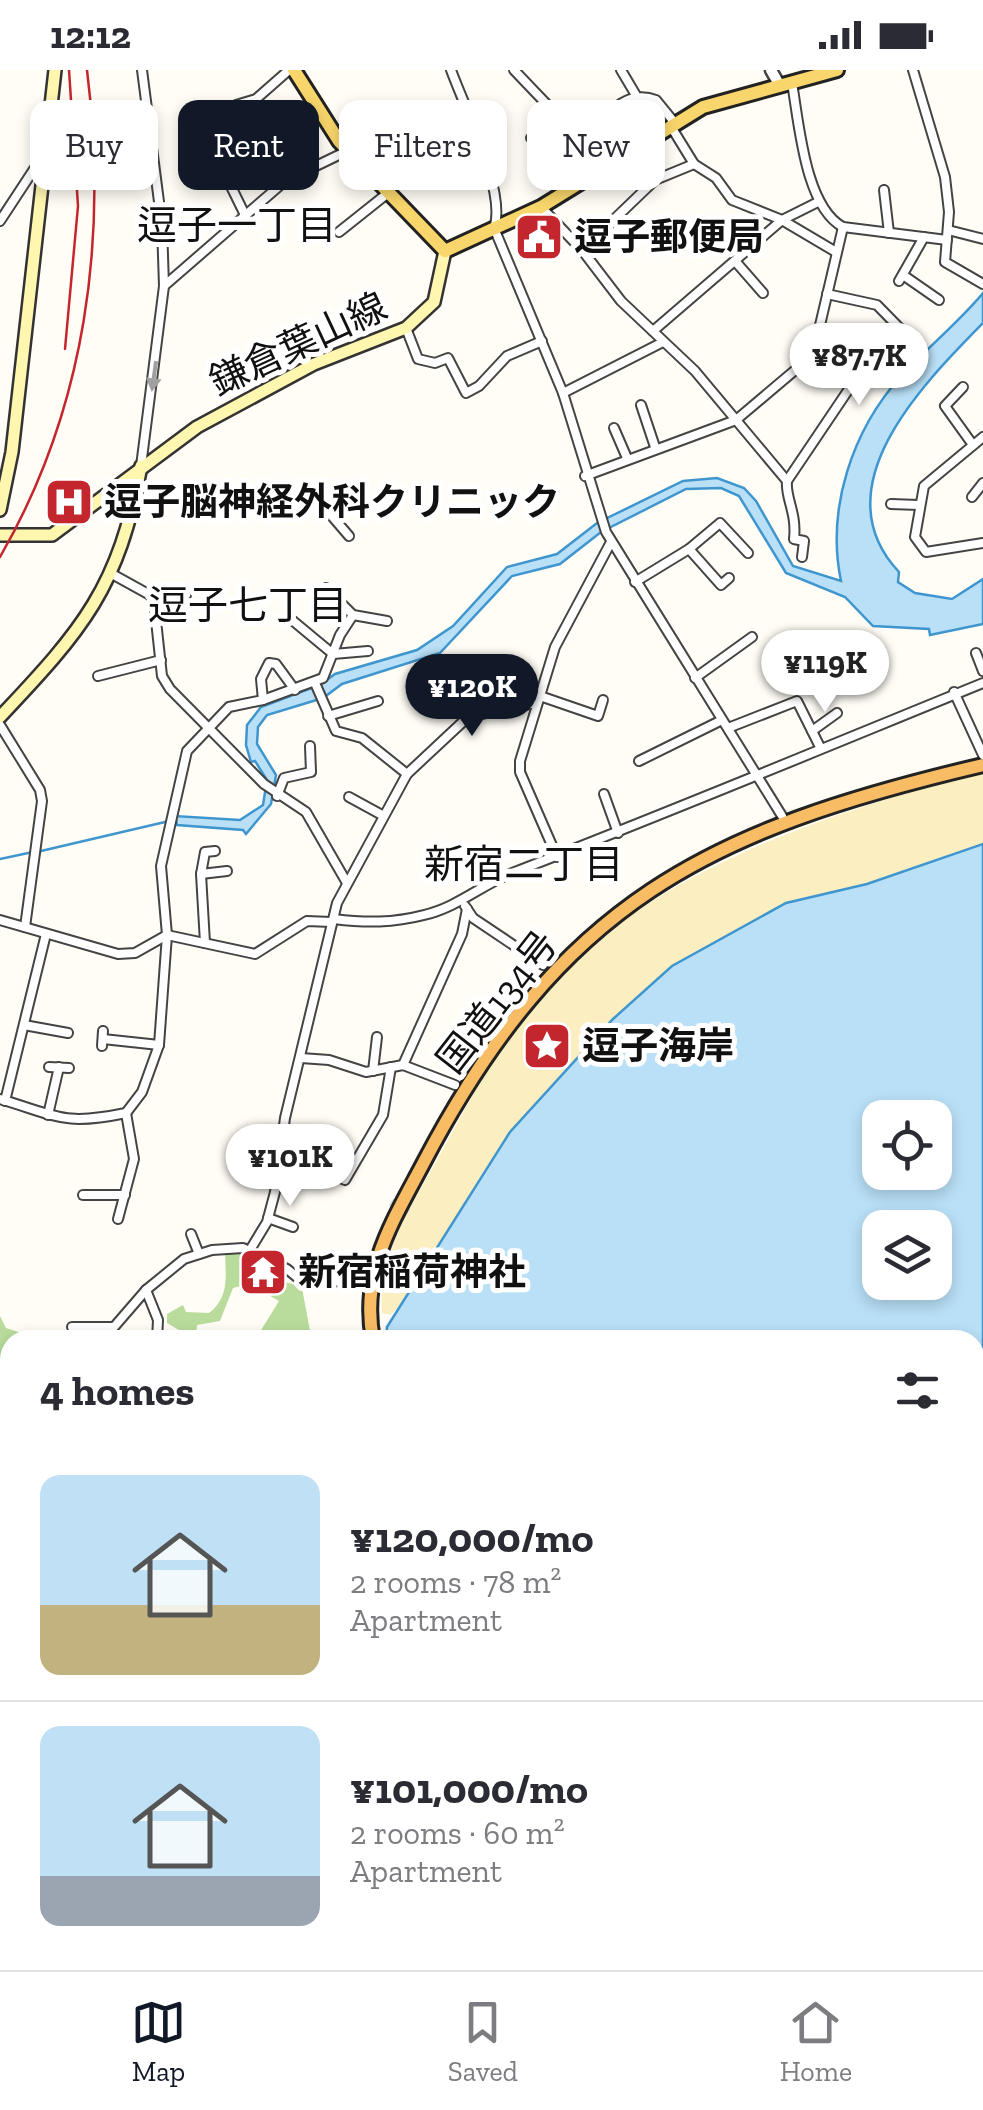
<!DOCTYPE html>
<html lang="en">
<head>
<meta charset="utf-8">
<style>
  :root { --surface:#fff; --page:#f7f7f7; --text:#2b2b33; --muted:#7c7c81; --line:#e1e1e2; --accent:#111827 }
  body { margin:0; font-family:"Zilla Slab","Noto Sans JP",serif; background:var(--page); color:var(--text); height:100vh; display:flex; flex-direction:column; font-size:38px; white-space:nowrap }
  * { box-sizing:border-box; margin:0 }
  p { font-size:32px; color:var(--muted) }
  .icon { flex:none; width:55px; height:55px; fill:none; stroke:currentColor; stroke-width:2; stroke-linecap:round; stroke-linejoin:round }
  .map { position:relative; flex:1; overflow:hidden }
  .side { position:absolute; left:0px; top:1260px; width:985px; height:640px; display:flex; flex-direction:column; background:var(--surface); border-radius:30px 30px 0 0; box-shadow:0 5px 15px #0003 }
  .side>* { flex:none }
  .banner { position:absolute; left:30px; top:30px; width:925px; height:90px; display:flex; gap:20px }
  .buttons { position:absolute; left:862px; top:1030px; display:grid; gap:20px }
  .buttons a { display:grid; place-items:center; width:90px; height:90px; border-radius:20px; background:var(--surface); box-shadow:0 5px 15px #0003; font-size:50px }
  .price { position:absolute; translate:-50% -85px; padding:0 22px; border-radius:35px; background:#fff; color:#222; font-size:32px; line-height:65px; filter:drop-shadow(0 2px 5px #0008) }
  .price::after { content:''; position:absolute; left:50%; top:60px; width:30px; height:22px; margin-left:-15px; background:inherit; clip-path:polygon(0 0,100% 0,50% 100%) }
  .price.on { background:var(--accent); color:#fff }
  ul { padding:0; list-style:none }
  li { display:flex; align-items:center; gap:30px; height:250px; padding:0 40px }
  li+li { border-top:2px solid var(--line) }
  li span { display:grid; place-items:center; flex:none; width:280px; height:200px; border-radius:20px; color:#555 }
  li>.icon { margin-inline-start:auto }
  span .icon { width:120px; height:120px; fill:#fffc; stroke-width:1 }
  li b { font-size:42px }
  h2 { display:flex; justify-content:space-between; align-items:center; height:120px; padding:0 40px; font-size:42px }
  .tag { padding:0 35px; border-radius:20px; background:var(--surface); box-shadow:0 5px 15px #0003; font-size:35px; line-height:90px }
  .tag.on { background:var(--accent); color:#fff }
  .status { display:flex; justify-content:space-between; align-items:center; height:70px; padding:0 50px; background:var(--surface); direction:ltr }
  .status svg { height:28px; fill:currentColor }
  .tab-bar { display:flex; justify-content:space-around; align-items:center; height:140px; border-top:2px solid var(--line); background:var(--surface); font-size:28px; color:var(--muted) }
  .tab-bar a { display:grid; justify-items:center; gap:5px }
  .tab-bar .on { color:var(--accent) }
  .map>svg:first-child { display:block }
  .forest { fill:#b9dc9c }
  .sand { fill:#fbeec1 }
  .water { fill:#b9e0f7; stroke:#3f96cf; stroke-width:2.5; fill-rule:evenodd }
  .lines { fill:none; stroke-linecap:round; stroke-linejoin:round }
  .stream { stroke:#3f96cf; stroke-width:2.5 }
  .minor-tunnel { stroke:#dbdad3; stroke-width:8; stroke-dasharray:8 4; stroke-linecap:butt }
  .minor-casing { stroke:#444; stroke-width:12 }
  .tertiary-casing { stroke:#444; stroke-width:15 }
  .secondary-casing { stroke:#333; stroke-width:16 }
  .primary-casing { stroke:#222; stroke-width:18 }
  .trunk-casing { stroke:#222; stroke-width:18 }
  .minor { stroke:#fff; stroke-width:8 }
  .tertiary { stroke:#fff; stroke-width:10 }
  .secondary { stroke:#fff6b0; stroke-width:11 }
  .primary { stroke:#f9d66b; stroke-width:12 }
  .trunk { stroke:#f7bc64; stroke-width:12 }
  .rail { stroke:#c4262e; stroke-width:2.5 }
  .oneway { fill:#a0a0a0 }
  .labels { text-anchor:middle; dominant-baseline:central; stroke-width:10; stroke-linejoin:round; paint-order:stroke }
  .poi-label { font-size:38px; font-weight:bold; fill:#111; stroke:#fff; text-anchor:start }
  .street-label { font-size:38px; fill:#111; stroke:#fff }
  .neighbourhood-label { font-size:40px; fill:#111; stroke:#fff }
</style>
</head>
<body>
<div class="status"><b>12:12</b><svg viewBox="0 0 49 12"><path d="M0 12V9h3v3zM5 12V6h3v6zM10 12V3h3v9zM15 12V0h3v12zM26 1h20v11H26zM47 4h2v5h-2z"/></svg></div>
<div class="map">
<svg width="983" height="1900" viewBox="0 0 983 1900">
  <rect width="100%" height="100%" fill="#fffdf5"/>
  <g class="forest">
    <path d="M 240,1183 C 265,1224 269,1202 302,1218 L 311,1266 L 304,1270 L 255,1270 L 279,1231 L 249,1214 L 233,1218 L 220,1251 L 197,1255 L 196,1270 L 167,1253 L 167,1244 L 183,1235 L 186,1242 L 209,1243 C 229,1228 226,1207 225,1184 Z"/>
    <polygon points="0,1246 6,1258 43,1270 10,1270 10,1444 0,1445"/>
  </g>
  <path class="sand" d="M 983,702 L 983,774 L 867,814 L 786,833 L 672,896 L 613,949 L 510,1062 L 398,1238 L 390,1245 L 382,1243 C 377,1183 413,1134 441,1083 C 478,1015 515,943 574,890 C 686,789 839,740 983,702 Z"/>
  <g class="water">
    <path d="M 983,223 L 983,253 C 925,312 819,417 899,502 L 898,512 L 915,523 L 952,529 L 983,509 L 983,554 L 930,565 L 929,559 L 873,556 L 845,527 L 786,503 L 739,426 L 721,418 L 686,419 L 601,462 L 560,494 L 512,506 L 440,583 L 342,614 L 323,628 L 267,645 L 258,657 L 257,674 L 276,705 L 271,734 L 246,764 L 243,760 L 177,755 L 175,746 L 240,750 L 263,735 L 267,710 L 255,691 L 251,692 L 246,675 L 247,655 L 261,637 L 320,615 L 335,604 L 417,580 L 453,556 L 507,497 L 557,484 L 597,453 L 683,411 L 717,408 L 744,418 L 756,431 L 793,496 L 841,511 C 826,439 852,360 902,305 C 928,277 958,253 983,223 Z"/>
    <path d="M 983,774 L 983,1900 L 621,1900 L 623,1890 L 975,1890 L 975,1270 L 386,1270 L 387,1257 L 510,1062 L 613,949 L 672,896 L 786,833 L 867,814 ZM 880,1048 L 935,1048 L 935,1102 L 880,1102 ZM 880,1158 L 935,1158 L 935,1212 L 880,1212 Z"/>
  </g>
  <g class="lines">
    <g class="stream">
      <polyline points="41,781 165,752"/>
      <polyline points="0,789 33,782"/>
    </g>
    <polyline class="minor-tunnel" points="391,1132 408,1143"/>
    <g class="minor-casing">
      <g id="minor">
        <path d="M 451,0 C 464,36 507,123 494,158 L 563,323 L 606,462 L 782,746"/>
        <polyline points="514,0 557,45 568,69"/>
        <polyline points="621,0 637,27"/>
        <polyline points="913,0 945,107 949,142 945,192 983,214"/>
        <path d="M 792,13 C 799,53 805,137 843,157 L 947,170"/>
        <polyline points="670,55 694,94 716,108 732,130 782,150 836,182"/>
        <path d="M 531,68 C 545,65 559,71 571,68 C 602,59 619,16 656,30 L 674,52"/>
        <polyline points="884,120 889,163"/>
        <path d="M 541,137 L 582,180 L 621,231 L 695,301 L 787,411 C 785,428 797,442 794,469 L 804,471 L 802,487"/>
        <polyline points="246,147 221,96 236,35 256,29 289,0"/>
        <polyline points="0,151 44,84"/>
        <polyline points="948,160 983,169"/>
        <polyline points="339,162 388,123"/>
        <polyline points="579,176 603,160 655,110 694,94"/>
        <polyline points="735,191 763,223"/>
        <polyline points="903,205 939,230"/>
        <polyline points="899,211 924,167"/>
        <polyline points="164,216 285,111 347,81"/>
        <polyline points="827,224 877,235 921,280"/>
        <polyline points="406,258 418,289 435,293 448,288 466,323 479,316 507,286 542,271"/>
        <polyline points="653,261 782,150 818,132"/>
        <polyline points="852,311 876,298"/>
        <polyline points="963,317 945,336 973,375"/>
        <polyline points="563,323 663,272"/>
        <polyline points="641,335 655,377"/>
        <polyline points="614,358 627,388"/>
        <polyline points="983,367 924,416 915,467 926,482 983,473"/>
        <polyline points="141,396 164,216 162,155 142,0"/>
        <polyline points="585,406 736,350 813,285 843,157"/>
        <polyline points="787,411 853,313 819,263"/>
        <polyline points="972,427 983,413"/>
        <polyline points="891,434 919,435"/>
        <polyline points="331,445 349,466"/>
        <polyline points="689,479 720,453 748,483"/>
        <polyline points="112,504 150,525 154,532 162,606 170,619 264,714 306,742 347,813"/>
        <polyline points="635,512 689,479 721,515 729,508"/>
        <polyline points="326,518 353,545 387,551"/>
        <polyline points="154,532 173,540 186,525"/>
        <polyline points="292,550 333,584 368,581"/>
        <polyline points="976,583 983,601"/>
        <polyline points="98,606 161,590"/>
        <polyline points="695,608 752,567"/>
        <polyline points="954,622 983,685"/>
        <polyline points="537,625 598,646 603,630"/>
        <polyline points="263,630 261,609 269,593 276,594 295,620"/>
        <polyline points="328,646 378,631"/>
        <polyline points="0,655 40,720 42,731 25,857"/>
        <polyline points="728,658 797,631 820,677"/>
        <polyline points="812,661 837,643"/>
        <polyline points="639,691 722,650"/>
        <polyline points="407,704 468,647 535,633"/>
        <polyline points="604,724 618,763"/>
        <polyline points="277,726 284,708 311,702 310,676"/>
        <polyline points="349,727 382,745"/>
        <polyline points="557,787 520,702 520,691 555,577 611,472"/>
        <polyline points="201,804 227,801"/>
        <polyline points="465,836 473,848 543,895"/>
        <path d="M 334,849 C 366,853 393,853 424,845 C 458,837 481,815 512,803 C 670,742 826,677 983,613"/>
        <polyline points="0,850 118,884 135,883 167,865 255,884 307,851 331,852"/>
        <polyline points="205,873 201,804 205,782 215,781"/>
        <polyline points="24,955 68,963"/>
        <polyline points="103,969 159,975"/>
        <polyline points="102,976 103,961"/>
        <polyline points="301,988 329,990 366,1002 403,995 455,1015"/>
        <polyline points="403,995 462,864 467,839"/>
        <polyline points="49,997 69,998"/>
        <polyline points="373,1001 377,967"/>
        <path d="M 0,1029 C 58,1046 63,1056 126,1043 L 142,1022 L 159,975 L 167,865 L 161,796 L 187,681 L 229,637 L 263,630 L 323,608 L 340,565 L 353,545"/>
        <polyline points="5,1031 46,864"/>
        <polyline points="48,1045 59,997"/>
        <polyline points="281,1084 345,1110 383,1045 391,997"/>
        <polyline points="83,1125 125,1125"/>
        <polyline points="268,1148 293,1157"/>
        <polyline points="118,1149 134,1089 126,1043"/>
        <polyline points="191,1164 199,1184"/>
        <polyline points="250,1180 267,1152 275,1122 285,1048 337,833 407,704 362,668 336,661 315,613"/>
        <polyline points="72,1257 114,1257 146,1220"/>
        <polyline points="157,1270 158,1250 146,1220 184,1189 212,1180 243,1178 287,1199 304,1213 364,1210"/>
        <polyline points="0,1593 10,1555"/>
        <polyline points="0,1818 10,1815"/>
        <polyline points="382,1900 414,1890"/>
        <polyline points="483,1900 484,1890"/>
      </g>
    </g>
    <g class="tertiary-casing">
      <g id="tertiary">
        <polyline points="771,0 780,16"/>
        <polyline points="0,1705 10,1723"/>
        <polyline points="83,1890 86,1900"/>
      </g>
    </g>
    <g class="secondary-casing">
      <g id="secondary">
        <polyline points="0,440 12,382 55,0"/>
        <polyline points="0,465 52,465 197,357 314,294 406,258 434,232 445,181"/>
        <path d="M 0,647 C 83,559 119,518 141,396"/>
      </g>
    </g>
    <g class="primary-casing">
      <polyline id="primary" points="294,0 339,71 445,181 541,137 703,37 837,0"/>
    </g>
    <g class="trunk-casing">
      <g id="trunk">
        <path d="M 373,1270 C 360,1201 393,1151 424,1092 C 560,833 706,760 983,695"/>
        <polyline points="562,1900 563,1890"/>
      </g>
    </g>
    <use href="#minor" class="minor"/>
    <use href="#tertiary" class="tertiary"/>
    <use href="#secondary" class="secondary"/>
    <use href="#primary" class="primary"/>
    <use href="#trunk" class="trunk"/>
    <g class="rail">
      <polyline points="65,279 78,136 69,0"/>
      <path d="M 0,487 C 86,338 108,169 87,0"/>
    </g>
  </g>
  <defs><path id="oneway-solid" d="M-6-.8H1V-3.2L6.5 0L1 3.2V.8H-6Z" transform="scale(2.5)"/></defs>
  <use class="oneway" href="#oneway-solid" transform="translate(154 306) rotate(98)"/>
  <defs>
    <g id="civic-square" transform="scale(2.5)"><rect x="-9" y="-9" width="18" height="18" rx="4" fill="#c4262e" stroke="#fff"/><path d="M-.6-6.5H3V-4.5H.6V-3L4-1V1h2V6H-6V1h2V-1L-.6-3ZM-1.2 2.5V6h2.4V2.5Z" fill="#fff"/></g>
    <g id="hospital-square" transform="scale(2.5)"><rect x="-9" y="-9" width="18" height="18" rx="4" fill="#c4262e" stroke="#fff"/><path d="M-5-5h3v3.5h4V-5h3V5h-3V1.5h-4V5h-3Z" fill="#fff"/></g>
    <g id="sight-square" transform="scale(2.5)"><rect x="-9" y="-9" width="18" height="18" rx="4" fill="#c4262e" stroke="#fff"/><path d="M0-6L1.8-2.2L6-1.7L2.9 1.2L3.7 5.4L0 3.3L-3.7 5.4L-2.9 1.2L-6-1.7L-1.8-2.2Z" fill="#fff"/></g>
    <g id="temple-square" transform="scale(2.5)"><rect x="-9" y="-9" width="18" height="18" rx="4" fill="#c4262e" stroke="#fff"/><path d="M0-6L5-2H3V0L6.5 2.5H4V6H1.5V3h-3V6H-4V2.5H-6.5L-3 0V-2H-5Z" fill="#fff"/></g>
  </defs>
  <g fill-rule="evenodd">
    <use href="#civic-square" x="539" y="167"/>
    <use href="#hospital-square" x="69" y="432"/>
    <use href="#sight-square" x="547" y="976"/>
    <use href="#temple-square" x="263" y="1202"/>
  </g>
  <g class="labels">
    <g class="poi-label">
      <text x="574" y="167">逗子郵便局</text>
      <text x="104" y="432">逗子脳神経外科クリニック</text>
      <text x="582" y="976">逗子海岸</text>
      <text x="298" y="1202">新宿稲荷神社</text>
    </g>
    <g class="street-label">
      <text transform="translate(298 274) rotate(-25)">鎌倉葉山線</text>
      <text transform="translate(497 932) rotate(-52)">国道134号</text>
    </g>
    <g class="neighbourhood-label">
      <text x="237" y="155">逗子一丁目</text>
      <text x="248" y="535">逗子七丁目</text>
      <text x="524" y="794">新宿二丁目</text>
    </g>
  </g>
</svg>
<div class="buttons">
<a><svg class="icon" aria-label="locate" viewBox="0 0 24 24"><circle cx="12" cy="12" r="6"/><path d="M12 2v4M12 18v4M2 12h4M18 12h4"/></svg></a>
<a><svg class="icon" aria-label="layers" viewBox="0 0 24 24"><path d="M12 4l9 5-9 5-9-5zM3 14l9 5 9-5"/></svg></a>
</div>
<b class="price" style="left:859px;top:338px">¥87.7K</b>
<b class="price" style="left:825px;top:645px">¥119K</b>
<b class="price on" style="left:472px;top:669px">¥120K</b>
<b class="price" style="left:290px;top:1139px">¥101K</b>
<div class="banner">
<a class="tag">Buy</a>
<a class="tag on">Rent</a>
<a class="tag">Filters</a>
<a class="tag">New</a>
</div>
<section class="side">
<h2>4 homes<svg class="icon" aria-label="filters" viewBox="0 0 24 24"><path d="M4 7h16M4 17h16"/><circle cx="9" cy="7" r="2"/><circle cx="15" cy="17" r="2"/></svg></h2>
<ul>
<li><span style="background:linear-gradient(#bfe0f5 65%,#c2b280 0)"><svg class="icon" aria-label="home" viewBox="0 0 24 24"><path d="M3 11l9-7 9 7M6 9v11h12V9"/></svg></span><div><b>¥120,000/mo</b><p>2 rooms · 78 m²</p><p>Apartment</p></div></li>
<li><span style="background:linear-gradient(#bfe0f5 75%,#9aa5b1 0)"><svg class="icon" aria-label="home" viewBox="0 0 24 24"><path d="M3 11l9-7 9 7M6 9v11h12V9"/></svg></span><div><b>¥101,000/mo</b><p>2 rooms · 60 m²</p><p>Apartment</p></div></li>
</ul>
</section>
</div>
<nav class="tab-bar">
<a class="on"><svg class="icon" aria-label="map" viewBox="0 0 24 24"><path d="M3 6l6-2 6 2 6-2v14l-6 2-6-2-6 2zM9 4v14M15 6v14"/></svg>Map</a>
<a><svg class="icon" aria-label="saved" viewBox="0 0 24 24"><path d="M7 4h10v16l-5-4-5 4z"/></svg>Saved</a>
<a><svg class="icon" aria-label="home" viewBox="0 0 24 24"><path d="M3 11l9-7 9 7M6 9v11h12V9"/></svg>Home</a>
</nav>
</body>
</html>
